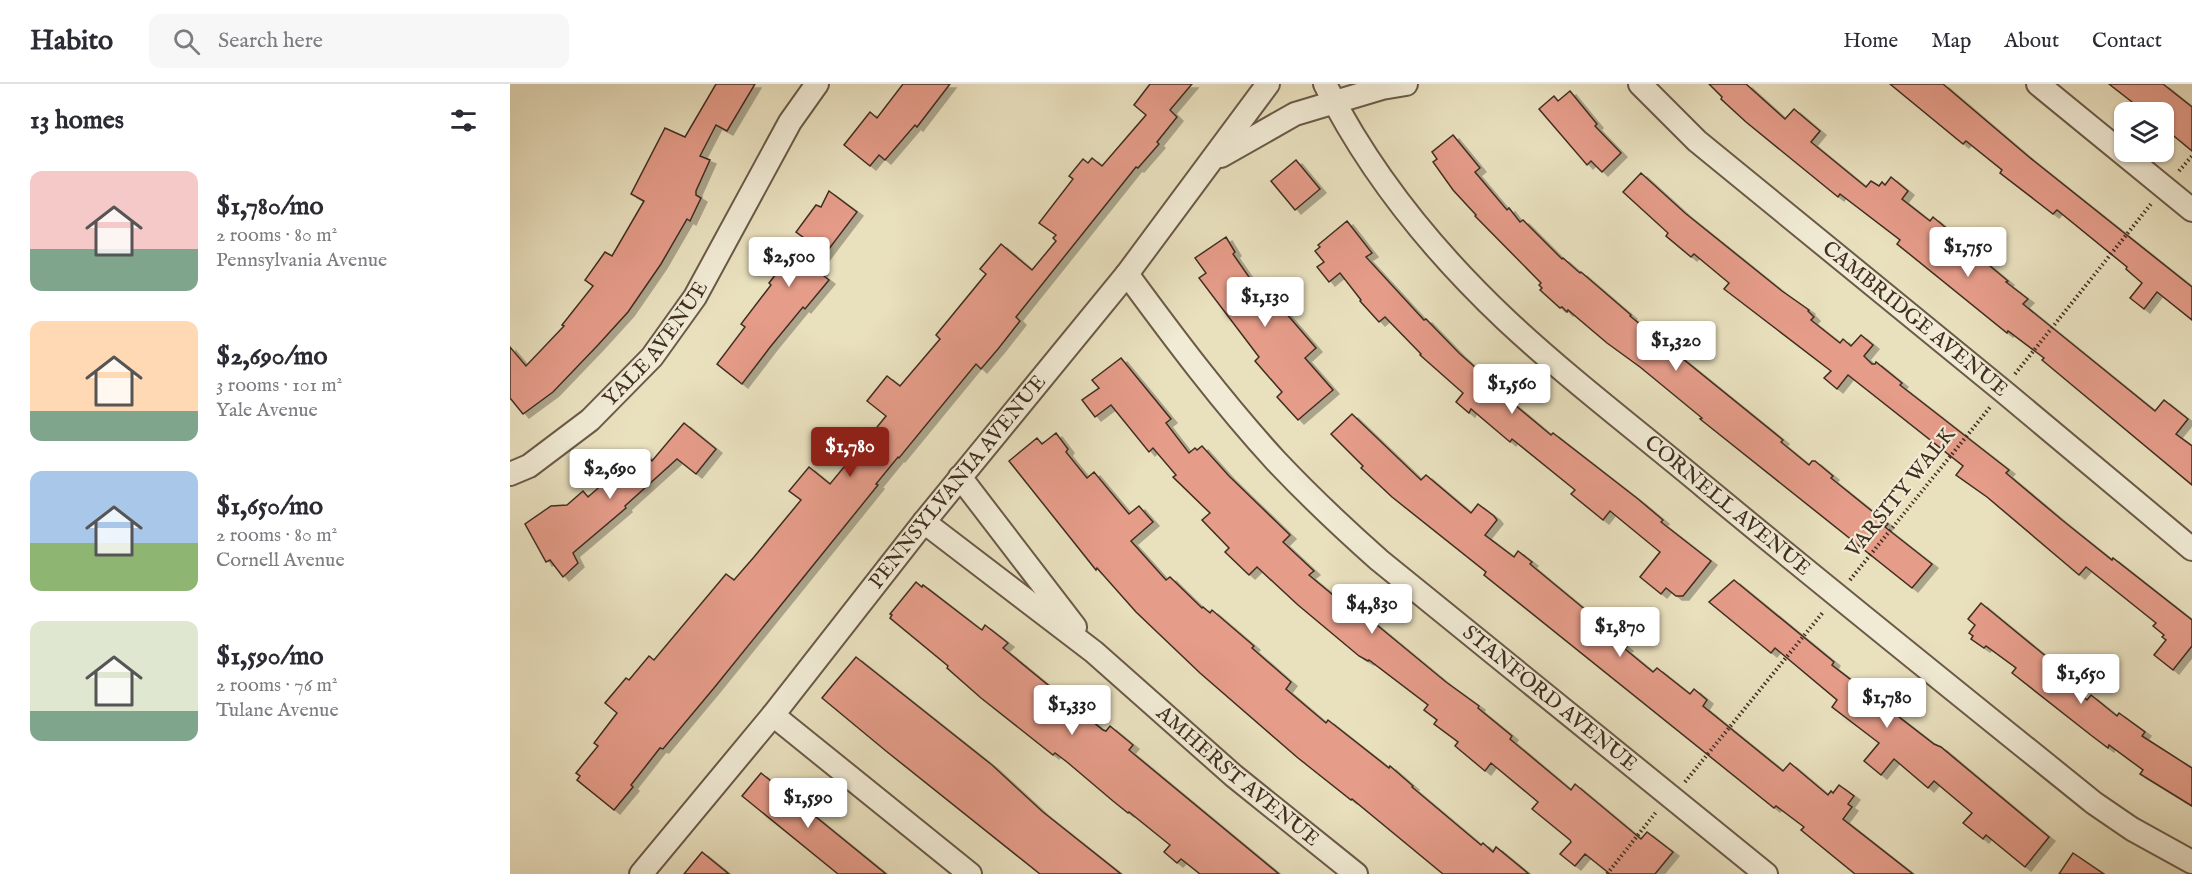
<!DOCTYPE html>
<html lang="en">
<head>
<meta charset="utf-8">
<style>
  :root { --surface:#fff; --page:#f7f7f7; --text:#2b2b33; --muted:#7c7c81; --line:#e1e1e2; --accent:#8f2418 }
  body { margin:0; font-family:"IM FELL English",serif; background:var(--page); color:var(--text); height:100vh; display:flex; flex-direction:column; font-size:22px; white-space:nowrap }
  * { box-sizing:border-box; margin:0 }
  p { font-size:20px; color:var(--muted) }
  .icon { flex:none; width:33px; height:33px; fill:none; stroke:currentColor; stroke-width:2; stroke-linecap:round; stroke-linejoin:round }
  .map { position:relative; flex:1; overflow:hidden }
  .drawer { display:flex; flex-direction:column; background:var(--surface); width:510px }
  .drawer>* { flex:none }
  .tools { position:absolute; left:1604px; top:18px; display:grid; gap:12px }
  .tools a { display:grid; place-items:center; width:60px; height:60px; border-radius:12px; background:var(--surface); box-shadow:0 2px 4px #0004; font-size:30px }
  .price { position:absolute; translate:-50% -51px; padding:0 14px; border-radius:6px; background:#fff; color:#222; font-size:20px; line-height:39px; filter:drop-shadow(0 2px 3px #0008) }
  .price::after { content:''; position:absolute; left:50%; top:36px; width:18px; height:14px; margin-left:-9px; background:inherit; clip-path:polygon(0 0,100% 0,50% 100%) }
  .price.selected { background:var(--accent); color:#fff }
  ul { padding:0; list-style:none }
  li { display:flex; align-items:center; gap:18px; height:150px; padding:0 30px }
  li span { display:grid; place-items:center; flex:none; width:168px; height:120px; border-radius:12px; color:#555 }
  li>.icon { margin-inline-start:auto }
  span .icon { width:72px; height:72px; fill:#fffc; stroke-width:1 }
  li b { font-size:26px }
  h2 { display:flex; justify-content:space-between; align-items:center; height:72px; padding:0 30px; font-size:26px }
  header { display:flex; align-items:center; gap:36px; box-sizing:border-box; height:84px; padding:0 30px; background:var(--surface); border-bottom:2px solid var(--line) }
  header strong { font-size:28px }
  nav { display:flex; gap:33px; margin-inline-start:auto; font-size:21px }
  .search { width:420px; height:54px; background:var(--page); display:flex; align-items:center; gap:15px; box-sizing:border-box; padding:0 21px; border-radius:12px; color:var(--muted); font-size:22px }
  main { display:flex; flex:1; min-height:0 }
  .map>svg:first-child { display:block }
  .building { fill:#e59c89; stroke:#402e21; stroke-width:1.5; filter:url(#shadow) }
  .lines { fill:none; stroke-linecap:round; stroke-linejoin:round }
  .minor-casing { stroke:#6a5a48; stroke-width:26 }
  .path { stroke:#402e21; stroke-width:4; stroke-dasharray:1.5 3; stroke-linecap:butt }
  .minor { stroke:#f1ebd5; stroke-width:22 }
  .labels { text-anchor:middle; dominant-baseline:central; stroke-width:4.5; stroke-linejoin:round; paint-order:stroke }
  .street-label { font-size:21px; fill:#402e21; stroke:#f1ebd5 }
</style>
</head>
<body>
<header>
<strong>Habito</strong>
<div class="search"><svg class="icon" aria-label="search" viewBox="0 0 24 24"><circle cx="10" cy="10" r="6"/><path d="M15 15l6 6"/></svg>Search here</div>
<nav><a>Home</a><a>Map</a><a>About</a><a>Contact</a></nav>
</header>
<main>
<section class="drawer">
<h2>13 homes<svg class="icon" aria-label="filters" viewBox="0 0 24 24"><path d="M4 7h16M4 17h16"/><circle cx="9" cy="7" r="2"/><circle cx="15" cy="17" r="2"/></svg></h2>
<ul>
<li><span style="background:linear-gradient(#f6c9c9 65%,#7fa58c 0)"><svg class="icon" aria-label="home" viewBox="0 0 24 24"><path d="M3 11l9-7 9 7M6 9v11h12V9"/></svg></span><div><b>$1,780/mo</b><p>2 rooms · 80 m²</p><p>Pennsylvania Avenue</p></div></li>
<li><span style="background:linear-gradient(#ffd9b3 75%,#7fa58c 0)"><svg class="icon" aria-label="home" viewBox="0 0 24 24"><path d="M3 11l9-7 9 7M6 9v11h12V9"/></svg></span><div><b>$2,690/mo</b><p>3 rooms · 101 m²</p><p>Yale Avenue</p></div></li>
<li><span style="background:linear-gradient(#a9c7e8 60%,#8fb573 0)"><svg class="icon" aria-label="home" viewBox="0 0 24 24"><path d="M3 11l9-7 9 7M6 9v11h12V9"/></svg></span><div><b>$1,650/mo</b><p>2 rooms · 80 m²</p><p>Cornell Avenue</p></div></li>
<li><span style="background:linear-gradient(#dfe7d0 75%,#7fa58c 0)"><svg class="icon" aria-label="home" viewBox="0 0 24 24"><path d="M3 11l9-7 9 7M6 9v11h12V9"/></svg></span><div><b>$1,590/mo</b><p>2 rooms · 76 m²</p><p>Tulane Avenue</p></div></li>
</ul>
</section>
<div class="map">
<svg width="1682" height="790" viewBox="0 0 1682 790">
  <defs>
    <filter id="shadow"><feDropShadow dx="6" dy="4" stdDeviation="0" flood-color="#0004"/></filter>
  </defs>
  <rect width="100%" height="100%" fill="#e9e0be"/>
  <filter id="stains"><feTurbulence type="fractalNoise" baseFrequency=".00333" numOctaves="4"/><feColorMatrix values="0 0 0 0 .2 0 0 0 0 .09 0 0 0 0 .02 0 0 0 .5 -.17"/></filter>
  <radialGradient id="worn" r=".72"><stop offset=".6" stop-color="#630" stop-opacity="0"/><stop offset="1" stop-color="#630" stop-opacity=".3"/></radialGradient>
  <g class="building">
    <polygon points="206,0 245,0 217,47 206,41 190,72 200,76 186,107 186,111 191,114 180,137 177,135 151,180 118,228 88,261 43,308 13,330 0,314 0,263 16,282 54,242 52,241 83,202 75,196 95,168 102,172 134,117 121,110 155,44 175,53"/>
    <polygon points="393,0 440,0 407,43 405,41 375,76 369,71 360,82 334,61 360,28 367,34"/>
    <polygon points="640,0 682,0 660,26 667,33 647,58 649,60 628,84 626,83 506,233 510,237 488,265 471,285 466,280 389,374 388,373 366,400 368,401 204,604 153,665 150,664 121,701 123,703 104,726 67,696 70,692 66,689 88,662 84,659 107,629 95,619 116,594 119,596 139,572 144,576 216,490 224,496 244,473 291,416 279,407 299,383 320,400 344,371 339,368 351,354 355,358 376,332 357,317 377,292 390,302 430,255 426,251 476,190 470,185 491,160 522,186 546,157 543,154 546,151 529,139 563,95 559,92 573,75 578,79 582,74 592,82 636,31 624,21"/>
    <polygon points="1199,0 1236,0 1275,35 1284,25 1310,47 1301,58 1356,103 1361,97 1369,102 1372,98 1375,101 1381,93 1398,107 1392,115 1420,137 1423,133 1441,148 1431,160 1459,183 1468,172 1498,197 1496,198 1518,215 1513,220 1645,327 1654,316 1678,335 1666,350 1682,362 1682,401 1532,276 1534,274 1498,247 1497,249 1387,160 1390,156 1330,110 1328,113 1236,38 1211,15 1212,13"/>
    <polygon points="1380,0 1433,0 1519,73 1682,203 1682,236 1647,208 1634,225 1620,214 1632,199 1616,185 1617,183 1547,126 1543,130 1490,89 1492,86 1456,57 1453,60"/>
    <polygon points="1599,0 1653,0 1682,23 1682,67 1653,43 1653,28 1635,28"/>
    <polygon points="1060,7 1087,40 1085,42 1111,69 1092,88 1081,77 1077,81 1029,25 1044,12 1048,17"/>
    <polygon points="943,51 970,84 965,88 997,126 999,124 1010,138 1013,136 1052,175 1053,174 1070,189 1071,188 1121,231 1120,232 1273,356 1271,358 1299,381 1302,377 1305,377 1323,392 1321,394 1378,440 1375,443 1422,480 1402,504 1190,335 1192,334 1130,283 1097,259 1058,226 1057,228 1052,223 1050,224 1030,206 1032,204 1029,201 1031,199 965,132 966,131 943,106 923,78 927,75 922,68"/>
    <polygon points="786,76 810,105 785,126 761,97"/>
    <polygon points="1131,89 1175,129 1272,207 1299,226 1298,227 1304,233 1301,236 1330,259 1333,255 1341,262 1351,251 1363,261 1354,272 1362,280 1365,280 1366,278 1392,299 1390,301 1499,386 1496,389 1552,436 1602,476 1603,474 1682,536 1682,562 1663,586 1644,571 1656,556 1652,553 1654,551 1643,542 1646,539 1576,483 1569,491 1477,413 1446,391 1453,382 1338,291 1327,305 1314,294 1321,287 1214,205 1219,199 1184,170 1181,173 1156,152 1158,149 1113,108"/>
    <polygon points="319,107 347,128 306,182 312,187 310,189 319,196 295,225 293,223 261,262 232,300 207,280 235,243 231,240 261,201 259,199 294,154 286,148 306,121 311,123"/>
    <polygon points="837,137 862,169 856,173 914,236 916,235 949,269 984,300 982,302 1041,351 1043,349 1128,415 1153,436 1151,438 1201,477 1173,512 1166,512 1156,504 1151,510 1130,493 1150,468 1100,427 1093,436 1061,410 1065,406 1002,355 1000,358 961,325 959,329 946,318 953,309 910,271 911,270 875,233 869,238 850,217 851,216 830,189 819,198 807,183 814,178 805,167 810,163 808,161"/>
    <polygon points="716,153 725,168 723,170 748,206 762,195 777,214 769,221 806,264 795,274 823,306 788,336 767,313 772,308 745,277 749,273 689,194 696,189 685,174"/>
    <polygon points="611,274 661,335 656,339 679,369 685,364 687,366 692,362 719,392 780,451 773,458 804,487 799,491 853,536 856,532 936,598 969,622 968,624 1002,652 1000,655 1061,706 1065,700 1131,755 1137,748 1163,768 1145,790 1100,790 1075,770 1065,782 1050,770 1061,758 1060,756 1022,725 1028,718 981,679 975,687 945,662 948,658 924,640 927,636 914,626 918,621 859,576 858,577 849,572 788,521 747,483 739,491 715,468 719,464 692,436 700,429 663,393 666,391 643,364 639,368 601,321 585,333 572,316 589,304 582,296"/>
    <polygon points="842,330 911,396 916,391 961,429 968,420 984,432 987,436 975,451 1004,473 1008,467 1022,478 1020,480 1095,542 1093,544 1117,563 1115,565 1143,588 1147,584 1180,610 1184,605 1197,616 1193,622 1273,687 1280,679 1318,711 1321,707 1323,709 1329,701 1344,712 1338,720 1342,723 1333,735 1403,790 1345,790 1291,746 1294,743 1266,722 1264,724 974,491 976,488 882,413 851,384 853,382 821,350"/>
    <polygon points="174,339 206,365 186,390 167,375 115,422 116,424 63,469 68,479 53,493 40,476 36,478 15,440 41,422 57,421 73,407 78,413 95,398 98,402 134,369 142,377"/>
    <polygon points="546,349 558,365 556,368 577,394 584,388 619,430 629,422 643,438 621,457 656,496 660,493 692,524 693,523 700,529 702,526 744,562 742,564 781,598 776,605 816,639 818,636 879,684 880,682 903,702 902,703 971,761 973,759 983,768 986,763 1019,790 933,790 842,715 841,716 788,674 690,589 626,528 587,484 586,486 499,377 527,354 532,360"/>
    <polygon points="1224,496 1324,578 1322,581 1424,660 1431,663 1539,753 1515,783 1476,751 1473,755 1453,739 1462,729 1424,697 1418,704 1384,675 1371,691 1354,677 1369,659 1322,623 1327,616 1265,564 1261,569 1199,518"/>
    <polygon points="406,498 412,503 413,501 469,544 472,546 475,541 498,559 493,564 593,646 596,647 600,642 623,661 619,666 769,790 690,790 671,775 667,779 654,768 660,761 619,728 618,729 603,717 557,678 545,669 543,671 471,614 437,584 438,582 380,534 382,531 380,530"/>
    <polygon points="1471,519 1549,583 1544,590 1577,616 1581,611 1607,632 1609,629 1635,648 1632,652 1682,684 1682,722 1630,690 1633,686 1599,661 1598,664 1582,652 1502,589 1506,584 1476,562 1474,564 1461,555 1463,552 1459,549 1465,541 1458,535"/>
    <polygon points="346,573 482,681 533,728 611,790 530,790 376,667 312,614"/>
    <polygon points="251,689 306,733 376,790 328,790 232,712"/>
    <polygon points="192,768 219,790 174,790"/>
    <polygon points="1563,769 1594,790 1549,790"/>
  </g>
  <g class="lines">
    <g class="minor-casing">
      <g id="minor">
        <path id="s1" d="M 815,0 C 859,88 925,169 996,236 C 1059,295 1129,348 1196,404 C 1324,510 1454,614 1584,719 L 1622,745 L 1682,778"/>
        <path id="s2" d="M 1130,0 L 1187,57 L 1493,307 L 1682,465"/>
        <polyline points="1528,0 1682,126"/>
        <polyline points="711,72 785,30 872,4 896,0"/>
        <path id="s3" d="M 617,190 C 664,254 712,318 766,377 C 799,412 833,444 869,476 L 1256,790"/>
        <path id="s4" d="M 0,390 L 19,382 L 80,336 L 142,273 L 185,213 L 280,38 L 307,0"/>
        <polyline points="450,393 565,543"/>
        <path id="s5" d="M 414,438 L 584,568 L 724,692 L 846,790"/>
        <polyline points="263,631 460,790"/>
        <path id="s6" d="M 131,790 L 263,631 L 414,438 L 617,190 L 758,0"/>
      </g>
    </g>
    <g class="path">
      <polyline points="1669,87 1682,72"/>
      <polyline points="1505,290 1641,120"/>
      <polyline points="1340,496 1481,322"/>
      <polyline points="1175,698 1314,527"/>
      <polyline points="1097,790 1147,727"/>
    </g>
    <use href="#minor" class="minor"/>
  </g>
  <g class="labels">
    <g class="street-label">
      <text stroke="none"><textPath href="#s2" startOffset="362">CAMBRIDGE AVENUE</textPath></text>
      <text stroke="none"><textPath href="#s4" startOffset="198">YALE AVENUE</textPath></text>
      <text stroke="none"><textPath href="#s6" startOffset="504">PENNSYLVANIA AVENUE</textPath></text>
      <text transform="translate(1391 409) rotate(-51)">VARSITY WALK</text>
      <text stroke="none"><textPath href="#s1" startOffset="588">CORNELL AVENUE</textPath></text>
      <text stroke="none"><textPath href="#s3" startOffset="602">STANFORD AVENUE</textPath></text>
      <text stroke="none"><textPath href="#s5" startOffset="404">AMHERST AVENUE</textPath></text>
    </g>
  </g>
  <rect width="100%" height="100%" filter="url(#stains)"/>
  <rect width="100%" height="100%" fill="url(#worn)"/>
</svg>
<div class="tools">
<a><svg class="icon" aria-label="layers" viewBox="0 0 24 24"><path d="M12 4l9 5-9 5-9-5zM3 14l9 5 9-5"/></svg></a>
</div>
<b class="price" style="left:1458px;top:194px">$1,750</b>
<b class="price" style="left:279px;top:204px">$2,500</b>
<b class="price" style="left:755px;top:244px">$1,130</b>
<b class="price" style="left:1166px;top:288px">$1,320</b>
<b class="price" style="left:1002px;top:331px">$1,560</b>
<b class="price selected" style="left:340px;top:394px">$1,780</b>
<b class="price" style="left:100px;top:416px">$2,690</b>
<b class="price" style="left:862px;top:551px">$4,830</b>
<b class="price" style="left:1110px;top:574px">$1,870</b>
<b class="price" style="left:1571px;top:621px">$1,650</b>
<b class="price" style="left:1377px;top:645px">$1,780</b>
<b class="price" style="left:562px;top:652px">$1,330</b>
<b class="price" style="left:298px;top:745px">$1,590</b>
</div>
</main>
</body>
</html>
